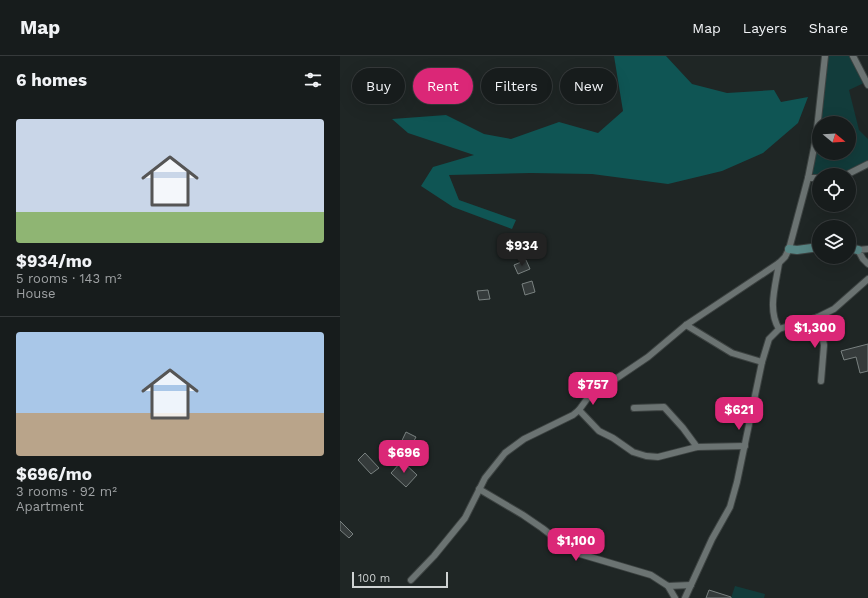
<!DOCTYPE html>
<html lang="en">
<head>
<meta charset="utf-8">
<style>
  :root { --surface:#171c1c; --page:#242929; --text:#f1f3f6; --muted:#9ea1a3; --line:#363a3b; --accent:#db2777 }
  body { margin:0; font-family:"Work Sans",sans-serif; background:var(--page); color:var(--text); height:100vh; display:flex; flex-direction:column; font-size:15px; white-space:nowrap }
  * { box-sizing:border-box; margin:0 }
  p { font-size:13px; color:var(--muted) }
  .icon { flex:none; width:22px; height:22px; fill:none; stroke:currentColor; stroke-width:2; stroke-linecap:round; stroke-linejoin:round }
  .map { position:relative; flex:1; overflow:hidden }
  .side { display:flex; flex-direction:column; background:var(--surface); width:340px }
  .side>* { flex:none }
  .guide { position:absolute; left:12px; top:12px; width:380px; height:36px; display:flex; gap:8px }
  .needle { width:26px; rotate:108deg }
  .buttons { position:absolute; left:472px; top:60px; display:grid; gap:8px }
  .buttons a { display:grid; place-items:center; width:44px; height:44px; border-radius:50%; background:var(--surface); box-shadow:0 4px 16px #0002,0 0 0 1px var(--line); font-size:20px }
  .scale { position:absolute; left:12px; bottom:10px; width:96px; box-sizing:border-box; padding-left:4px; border:2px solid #ced2d2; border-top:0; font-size:11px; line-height:14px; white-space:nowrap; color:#ced2d2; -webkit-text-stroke:3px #1f2625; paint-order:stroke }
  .price { position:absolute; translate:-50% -34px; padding:0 9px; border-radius:8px; background:var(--accent); color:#fff; font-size:13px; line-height:26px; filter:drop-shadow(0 1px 2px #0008) }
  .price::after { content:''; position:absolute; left:50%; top:24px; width:12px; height:9px; margin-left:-6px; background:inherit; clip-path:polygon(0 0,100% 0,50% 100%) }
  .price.selected { background:#222; color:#fff }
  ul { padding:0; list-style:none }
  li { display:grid; align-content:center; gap:8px; height:212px; padding:0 16px }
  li+li { border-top:1px solid var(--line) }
  li span { display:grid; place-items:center; height:124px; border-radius:4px; color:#555 }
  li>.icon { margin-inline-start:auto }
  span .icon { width:72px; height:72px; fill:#fffc; stroke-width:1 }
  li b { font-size:17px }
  h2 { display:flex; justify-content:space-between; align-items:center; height:48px; padding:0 16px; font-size:17px }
  .tag { padding:0 14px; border-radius:18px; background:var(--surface); box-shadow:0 4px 16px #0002,0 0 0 1px var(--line); font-size:14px; line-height:36px }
  .tag.selected { background:var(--accent); color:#fff }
  header { display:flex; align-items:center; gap:24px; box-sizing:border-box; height:56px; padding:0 20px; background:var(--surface); border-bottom:1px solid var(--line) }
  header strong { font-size:19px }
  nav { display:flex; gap:22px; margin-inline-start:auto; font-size:14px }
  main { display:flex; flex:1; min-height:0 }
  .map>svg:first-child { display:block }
  .green { fill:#123c3b; fill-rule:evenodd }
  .forest { fill:#0f5554 }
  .building { fill:#353b3b; stroke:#798180 }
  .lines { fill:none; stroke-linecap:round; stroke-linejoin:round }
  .street-casing { stroke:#3c4241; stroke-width:8 }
  .secondary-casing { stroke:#3c4241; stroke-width:10 }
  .street { stroke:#6b7372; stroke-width:6 }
  .secondary { stroke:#578685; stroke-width:8 }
</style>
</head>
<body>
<header>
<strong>Map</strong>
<nav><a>Map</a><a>Layers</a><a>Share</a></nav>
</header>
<main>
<section class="side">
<h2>6 homes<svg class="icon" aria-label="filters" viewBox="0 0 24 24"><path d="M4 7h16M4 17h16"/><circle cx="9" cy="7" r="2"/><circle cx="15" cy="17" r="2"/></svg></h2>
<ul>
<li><span style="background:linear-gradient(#c9d6e8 75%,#8fb573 0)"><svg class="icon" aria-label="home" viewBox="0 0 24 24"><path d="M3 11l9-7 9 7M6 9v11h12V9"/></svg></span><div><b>$934/mo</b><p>5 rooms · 143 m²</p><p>House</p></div></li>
<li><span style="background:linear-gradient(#a9c7e8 65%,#b9a48a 0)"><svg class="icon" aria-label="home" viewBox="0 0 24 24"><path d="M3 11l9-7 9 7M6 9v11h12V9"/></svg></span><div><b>$696/mo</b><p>3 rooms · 92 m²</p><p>Apartment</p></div></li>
</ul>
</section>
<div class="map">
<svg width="528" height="542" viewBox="0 0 528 542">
  <rect width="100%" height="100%" fill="#1f2625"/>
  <g class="green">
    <path d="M 485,0 L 513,0 L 526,26 L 509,34 L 519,74 L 528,83 L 528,108 L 506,119 L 479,119 L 468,122 ZM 479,67 L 509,67 L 509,97 L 479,97 Z"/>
    <polygon points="395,530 425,538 424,542 391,542"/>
  </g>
  <polygon class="forest" points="274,0 326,0 352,28 387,37 434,34 441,46 468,41 458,67 423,97 382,115 328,128 252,118 191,117 109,119 119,144 176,164 172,173 113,151 81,130 93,111 134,99 68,77 52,63 106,59 144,78 171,83 219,66 258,77 283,55"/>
  <g class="building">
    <polygon points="186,204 190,213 178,218 174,209"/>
    <polygon points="192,225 195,236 185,239 182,228"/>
    <polygon points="148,234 150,243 139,244 137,235"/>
    <polygon points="528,288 528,315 520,317 516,301 504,304 501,295"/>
    <polygon points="66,376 76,381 66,400 57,395"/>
    <polygon points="25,397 39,412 31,418 18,404"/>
    <polygon points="62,405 77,419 66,431 51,417"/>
    <polygon points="0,465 13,478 9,482 0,474"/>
    <polygon points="369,534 391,541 391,542 366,542"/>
  </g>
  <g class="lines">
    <g class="street-casing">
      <g id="street">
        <polyline points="513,0 528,29"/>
        <polyline points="506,119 528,108"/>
        <polyline points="468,122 479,122"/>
        <polyline points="528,193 518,194 523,203 528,208"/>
        <polyline points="478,261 484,289 481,325"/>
        <polyline points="346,269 392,297 422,306"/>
        <polyline points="439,273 478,261 494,253 528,223"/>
        <polyline points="294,352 324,351 343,372 357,391"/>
        <polyline points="239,354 259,375 273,382 293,396 306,400 318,401 357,391 405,390"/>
        <polyline points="139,433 183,459 202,472 228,492 240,498 311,519 328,530 351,529"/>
        <polyline points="71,524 94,500 125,462 145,422 165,397 184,383 233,359 239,354 247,343 259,333 277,322 308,301 346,269 439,207 445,201 449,193 468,122 476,82 485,0"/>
        <polyline points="328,530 335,542"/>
        <path d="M 345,542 L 372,483 L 390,451 L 397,426 L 422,306 L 429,283 L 439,273 C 427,254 436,228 439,207"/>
      </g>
    </g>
    <g class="secondary-casing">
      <g id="secondary">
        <polyline points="509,192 518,194"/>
        <polyline points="449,193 457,194 479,191"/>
      </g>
    </g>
    <use href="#street" class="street"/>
    <use href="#secondary" class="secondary"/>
  </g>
</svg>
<div class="buttons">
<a><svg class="needle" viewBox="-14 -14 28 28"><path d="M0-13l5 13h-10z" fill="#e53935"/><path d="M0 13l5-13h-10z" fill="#9ea1a3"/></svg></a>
<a><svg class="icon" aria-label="locate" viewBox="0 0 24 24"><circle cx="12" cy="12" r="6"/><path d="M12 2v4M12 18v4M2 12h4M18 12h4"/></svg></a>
<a><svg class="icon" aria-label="layers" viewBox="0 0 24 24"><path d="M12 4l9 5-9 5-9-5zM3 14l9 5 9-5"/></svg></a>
</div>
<div class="scale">100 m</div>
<b class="price selected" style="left:182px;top:211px">$934</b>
<b class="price" style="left:475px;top:293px">$1,300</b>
<b class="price" style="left:253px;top:350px">$757</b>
<b class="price" style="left:399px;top:375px">$621</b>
<b class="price" style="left:64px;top:418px">$696</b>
<b class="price" style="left:236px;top:506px">$1,100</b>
<div class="guide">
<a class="tag">Buy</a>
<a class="tag selected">Rent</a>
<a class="tag">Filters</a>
<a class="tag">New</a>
</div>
</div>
</main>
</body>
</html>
